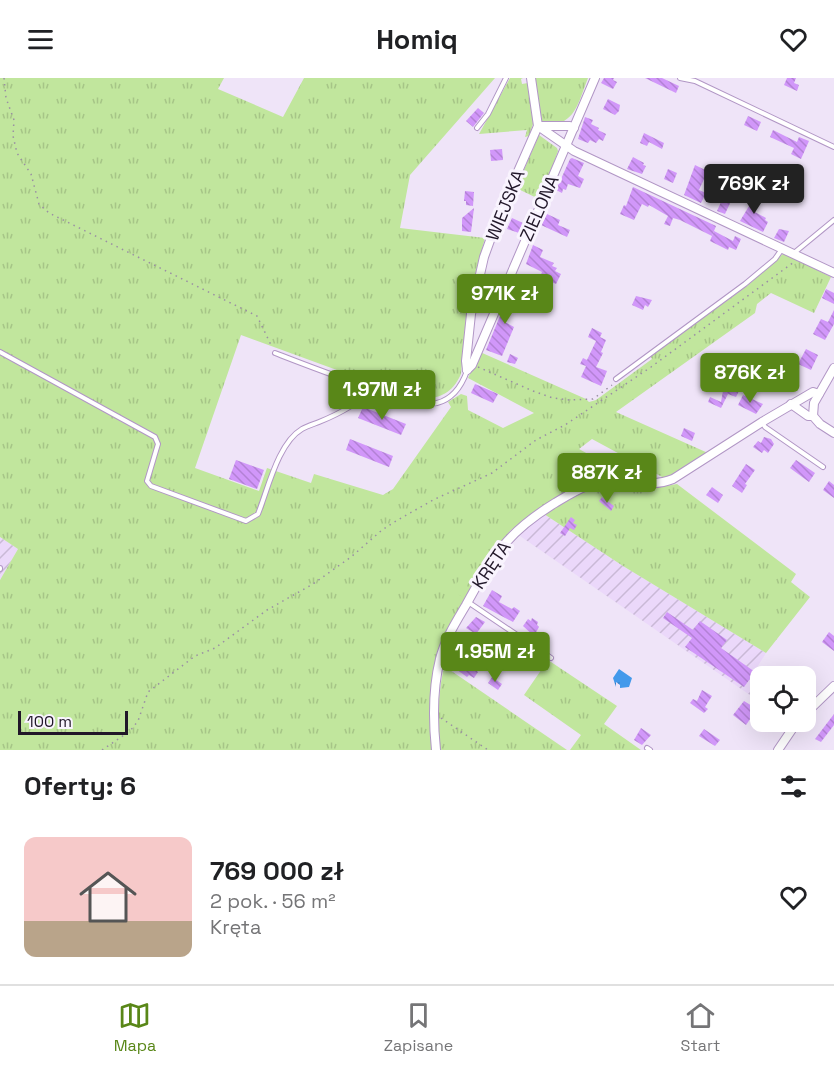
<!DOCTYPE html>
<html lang="pl">
<head>
<meta charset="utf-8">
<style>
  :root { --surface:#fff; --page:#f2f2f2; --text:#202124; --muted:#757577; --line:#e0e0e0; --accent:#598718 }
  body { margin:0; font-family:"Space Grotesk",sans-serif; background:var(--page); color:var(--text); height:100vh; display:flex; flex-direction:column; font-size:22px; white-space:nowrap }
  * { box-sizing:border-box; margin:0 }
  p { font-size:20px; color:var(--muted) }
  .icon { flex:none; width:33px; height:33px; fill:none; stroke:currentColor; stroke-width:2; stroke-linecap:round; stroke-linejoin:round }
  .map { position:relative; height:672px; overflow:hidden }
  .sheet { display:flex; flex-direction:column; background:var(--surface); flex:1 }
  .sheet>* { flex:none }
  .tools { position:absolute; left:750px; top:588px; display:grid; gap:12px }
  .tools a { display:grid; place-items:center; width:66px; height:66px; border-radius:12px; background:var(--surface); box-shadow:0 6px 24px #0002; font-size:30px }
  .scale { position:absolute; left:18px; bottom:15px; width:110px; box-sizing:border-box; padding-left:6px; border:3px solid #211729; border-top:0; font-size:16px; line-height:21px; white-space:nowrap; color:#211729; -webkit-text-stroke:4px #f9f4fe; paint-order:stroke }
  .price { position:absolute; translate:-50% -51px; padding:0 14px; border-radius:6px; background:var(--accent); color:#fff; font-size:20px; line-height:39px; filter:drop-shadow(0 2px 3px #0008) }
  .price::after { content:''; position:absolute; left:50%; top:36px; width:18px; height:14px; margin-left:-9px; background:inherit; clip-path:polygon(0 0,100% 0,50% 100%) }
  .price.active { background:#222; color:#fff }
  ul { padding:0; list-style:none }
  li { display:flex; align-items:center; gap:18px; height:150px; padding:0 24px }
  li+li { border-top:2px solid var(--line) }
  li span { display:grid; place-items:center; flex:none; width:168px; height:120px; border-radius:12px; color:#555 }
  li>.icon { margin-inline-start:auto }
  span .icon { width:72px; height:72px; fill:#fffc; stroke-width:1 }
  li b { font-size:26px }
  h2 { display:flex; justify-content:space-between; align-items:center; height:72px; padding:0 24px; font-size:26px }
  header { display:flex; justify-content:space-between; align-items:center; height:78px; padding:0 24px; background:var(--surface); font-size:27px; font-weight:800 }
  .tab-bar { display:flex; justify-content:space-around; align-items:center; height:84px; border-top:2px solid var(--line); background:var(--surface); font-size:16px; color:var(--muted) }
  .tab-bar a { display:grid; justify-items:center; gap:3px }
  .tab-bar .active { color:var(--accent) }
  .map>svg:first-child { display:block }
  .industrial { fill:url(#industrial-furrows) }
  .grass { fill:url(#grass-tufts) }
  .park { fill:url(#park-crowns) }
  .water { fill:url(#water-ripples) }
  .building { fill:url(#building-back-hatch) }
  .lines { fill:none; stroke-linecap:round; stroke-linejoin:round }
  .service-casing { stroke:#b196c5; stroke-width:6 }
  .minor-casing { stroke:#b196c5; stroke-width:10 }
  .path { stroke:#9a8fa3; stroke-width:1.5; stroke-dasharray:1.5 4.5; stroke-linecap:butt }
  .service { stroke:#fff; stroke-width:4 }
  .minor { stroke:#fff; stroke-width:8 }
  .labels { text-anchor:middle; dominant-baseline:central; stroke-width:6; stroke-linejoin:round; paint-order:stroke }
  .street-label { font-size:18px; fill:#211729; stroke:#f9f4fe }
</style>
</head>
<body>
<header><svg class="icon" aria-label="menu" viewBox="0 0 24 24"><path d="M4 6h16M4 12h16M4 18h16"/></svg>Homiq<svg class="icon" aria-label="heart" viewBox="0 0 24 24"><path d="M12 20l-8-8c-3-5 5-10 8-4 3-6 11-1 8 4z"/></svg></header>
<div class="map">
<svg width="834" height="672" viewBox="0 0 834 672">
  <defs>
    <pattern id="industrial-furrows" width="10" height="10" patternUnits="userSpaceOnUse" patternTransform="scale(1.5)"><rect width="10" height="10" fill="#ebd8fa"/><path d="M-1 1l2-2M0 10L10 0M9 11l2-2" fill="none" stroke="#c9b9d6"/></pattern>
    <pattern id="grass-tufts" width="24" height="20" patternUnits="userSpaceOnUse" patternTransform="scale(1.5)"><rect width="24" height="20" fill="#c1e69d"/><path d="M3 7l-1-3M5 7V3M7 7l1-3M15 17l-1-3M17 17v-4M19 17l1-3" fill="none" stroke="#a6c587"/></pattern>
    <pattern id="park-crowns" width="20" height="18" patternUnits="userSpaceOnUse" patternTransform="scale(1.5)"><rect width="20" height="18" fill="#c1e69d"/><path d="M2 6a3 3 0 1 1 6 0M12 15a3 3 0 1 1 6 0" fill="none" stroke="#a6c587"/></pattern>
    <pattern id="water-ripples" width="26" height="14" patternUnits="userSpaceOnUse" patternTransform="scale(1.5)"><rect width="26" height="14" fill="#4399eb"/><path d="M2 4q2-2 4 0t4 0M15 11q2-2 4 0t4 0" fill="none" stroke="#387cbe"/></pattern>
    <pattern id="building-back-hatch" width="6" height="6" patternUnits="userSpaceOnUse" patternTransform="scale(1.5)"><rect width="6" height="6" fill="#d197f9"/><path d="M-1 5l2 2M0 0l6 6M5-1l2 2" fill="none" stroke="#b381d5"/></pattern>
  </defs>
  <rect width="100%" height="100%" fill="#efe4f8"/>
  <g class="industrial">
    <polygon points="544,436 623,488 766,575 756,591 767,598 760,598 760,624 520,458"/>
    <polygon points="0,459 18,471 0,502"/>
  </g>
  <g class="grass">
    <path d="M 0,0 L 224,0 L 218,11 L 283,39 L 304,0 L 495,0 L 410,97 L 400,150 L 485,160 L 467,226 L 461,296 C 452,316 440,320 419,322 L 241,257 L 195,390 L 259,413 L 267,390 L 311,405 L 314,396 L 383,417 L 393,411 L 451,329 L 448,324 L 461,316 L 467,318 L 468,332 L 503,350 L 534,335 L 468,300 L 480,274 L 586,321 L 589,324 L 596,322 L 652,281 L 650,278 L 747,208 L 784,175 L 831,199 L 814,235 L 771,215 L 757,226 L 755,235 L 616,334 L 708,375 L 669,399 L 664,400 L 592,361 L 579,371 L 635,402 L 612,400 L 588,404 L 528,439 L 511,452 L 495,471 L 440,567 L 432,672 L 0,672 L 0,502 L 18,471 L 0,459 Z"/>
    <polygon points="510,0 523,0 521,1 522,6 528,5 533,46 529,58 525,59 527,52 479,56"/>
    <path d="M 534,0 L 588,0 C 579,22 574,54 542,43 Z"/>
    <polygon points="539,57 557,70 558,73 541,122 516,110"/>
    <path d="M 624,406 C 643,410 658,410 677,406 L 796,496 L 791,504 L 810,519 L 766,575 L 623,488 L 544,436 L 581,415 L 598,408 Z"/>
    <polygon points="548,582 617,628 604,646 641,672 570,672 581,657 524,617"/>
    <path d="M 444,588 L 567,672 L 439,672 C 437,644 438,616 444,588 Z"/>
  </g>
  <polygon class="park" points="464,494 474,500 463,519 452,513"/>
  <polygon class="water" points="619,591 632,600 629,609 620,610 620,607 616,604 616,609 613,600"/>
  <g class="building">
    <polygon points="604,0 614,0 613,2 617,4 613,11 601,5"/>
    <polygon points="645,0 662,0 679,8 676,15"/>
    <polygon points="787,0 796,0 794,5 799,7 797,13 784,7"/>
    <polygon points="608,21 620,27 619,33 615,37 603,31"/>
    <polygon points="478,30 484,35 473,49 466,43"/>
    <polygon points="748,38 761,44 757,53 744,47"/>
    <polygon points="585,39 593,42 591,46 599,50 598,52 606,56 603,63 599,61 596,65 590,62 588,65 578,61"/>
    <polygon points="773,52 797,64 799,59 809,63 801,81 791,76 794,70 770,59"/>
    <polygon points="644,55 664,65 662,71 649,64 647,68 640,65"/>
    <polygon points="502,71 503,82 491,83 490,72"/>
    <polygon points="633,79 644,85 643,87 646,88 642,96 627,91"/>
    <polygon points="572,80 584,85 578,98 584,101 580,110 568,106 566,112 563,111 562,115 556,112 570,81"/>
    <polygon points="695,87 740,109 735,122 732,121 725,136 717,133 721,124 718,123 724,108 705,99 699,112 706,115 701,125 684,117"/>
    <polygon points="668,91 677,95 673,105 664,101"/>
    <polygon points="633,109 716,148 712,158 680,142 673,140 670,148 664,146 668,138 649,127 648,129 642,126 634,142 620,136 624,127 626,128"/>
    <polygon points="465,113 474,114 473,128 466,127 466,123 464,123"/>
    <polygon points="752,114 760,119 753,133 766,140 765,142 768,144 763,154 740,143 752,123 748,121"/>
    <polygon points="474,130 471,154 462,153 462,140"/>
    <polygon points="547,136 560,142 558,147 570,152 567,159 541,147"/>
    <polygon points="512,140 523,145 519,155 507,151"/>
    <polygon points="779,151 789,153 784,164 774,160"/>
    <polygon points="714,153 733,163 735,158 741,161 736,172 729,169 728,172 710,163"/>
    <polygon points="533,167 543,172 540,179 554,185 552,188 557,190 555,193 561,196 556,206 540,199 542,194 526,186"/>
    <polygon points="493,198 501,201 495,215 488,212"/>
    <polygon points="511,211 516,213 515,217 520,219 518,224 527,228 525,233 520,231 518,234 511,231 505,244 514,249 502,278 486,272"/>
    <polygon points="826,211 834,215 834,226 822,220"/>
    <polygon points="636,218 652,222 648,229 645,227 643,232 632,227"/>
    <polygon points="834,232 834,246 825,262 813,256 821,241 828,244"/>
    <polygon points="592,250 602,255 600,259 606,262 601,274 603,275 596,289 607,293 601,308 581,299 586,288 580,286 583,280 587,282 596,263 588,259"/>
    <polygon points="806,271 818,277 811,292 798,286"/>
    <polygon points="510,276 518,280 515,286 507,284"/>
    <polygon points="776,290 785,293 777,311 764,305 769,292 775,294"/>
    <polygon points="475,306 498,316 493,325 471,315"/>
    <polygon points="723,306 739,313 736,319 728,316 721,330 708,324 710,319 721,324 723,313 720,311"/>
    <polygon points="743,317 763,326 756,336 738,327"/>
    <polygon points="363,329 406,346 401,357 358,340"/>
    <polygon points="684,350 695,355 692,363 681,358"/>
    <polygon points="764,359 771,361 774,366 768,375 764,372 762,375 753,369 758,363 761,365"/>
    <polygon points="350,361 393,378 389,389 346,372"/>
    <polygon points="236,382 264,392 257,411 229,401"/>
    <polygon points="796,382 815,395 809,404 790,390"/>
    <polygon points="623,383 635,389 633,394 621,388"/>
    <polygon points="746,386 755,392 745,406 747,407 742,415 732,408"/>
    <polygon points="829,403 834,407 834,420 823,412"/>
    <polygon points="712,409 723,417 718,425 706,417"/>
    <polygon points="602,419 614,428 611,433 599,423"/>
    <polygon points="571,439 575,442 573,445 577,447 574,452 570,450 565,458 560,455"/>
    <polygon points="492,512 502,518 499,524 512,531 514,529 520,533 513,544 483,528"/>
    <polygon points="667,534 693,552 700,543 727,562 721,570 755,594 744,609 685,569 692,560 663,540"/>
    <polygon points="476,539 485,544 476,556 466,550"/>
    <polygon points="532,540 538,544 537,547 539,549 534,558 523,548 528,541 531,543"/>
    <polygon points="829,554 834,558 834,573 822,564"/>
    <polygon points="470,563 482,571 473,586 474,587 473,589 478,594 474,600 469,597 467,599 456,591 468,574 464,571"/>
    <polygon points="515,565 525,573 517,584 507,577"/>
    <polygon points="492,599 502,606 498,612 488,605"/>
    <polygon points="702,612 712,618 705,629 708,631 704,635 690,625 693,621 697,623"/>
    <polygon points="744,623 757,631 746,647 733,637"/>
    <polygon points="834,636 834,647 821,664 815,661"/>
    <polygon points="641,650 651,657 642,667 634,662"/>
    <polygon points="704,651 720,662 715,668 699,658"/>
  </g>
  <g class="lines">
    <g class="service-casing">
      <g id="service">
        <polyline points="680,0 695,3 834,69"/>
        <polyline points="477,50 488,36 506,0"/>
        <polyline points="794,175 834,142"/>
        <path d="M 0,274 L 155,359 L 158,366 L 147,403 L 151,408 L 246,443 L 258,436 C 268,411 278,365 302,351 C 307,348 314,346 319,344 C 339,336 359,325 374,310"/>
        <path d="M 275,275 C 301,285 417,331 437,325 C 453,321 462,307 467,293"/>
        <polyline points="616,301 745,206 775,181 782,171"/>
        <polyline points="762,344 765,349 823,389"/>
        <polyline points="0,490 0,491"/>
        <polyline points="468,524 551,580"/>
        <polyline points="647,670 650,672"/>
      </g>
    </g>
    <g class="minor-casing">
      <g id="minor">
        <polyline points="538,48 574,73 834,195"/>
        <polyline points="538,48 570,48 574,50"/>
        <polyline points="467,292 472,287 595,0"/>
        <polyline points="467,292 466,283 471,236 484,179 501,132 538,48 531,0"/>
        <polyline points="791,326 808,338 813,338 820,346 834,355"/>
        <polyline points="813,338 814,325 834,290"/>
        <polyline points="806,635 834,608"/>
        <path d="M 436,672 C 433,643 433,609 440,581 C 445,561 456,544 466,527 C 493,478 506,455 555,425 C 565,419 576,412 587,408 C 616,398 646,412 673,401 L 762,344 L 813,314 L 819,316"/>
        <polyline points="778,672 797,644"/>
      </g>
    </g>
    <g class="path">
      <polyline points="4,0 6,20 14,42 13,58 17,75 31,96 39,126 49,135 257,238 272,269"/>
      <polyline points="478,289 533,313 553,320 569,322 593,321 612,307"/>
      <polyline points="441,640 488,672"/>
      <polyline points="102,672 130,653 138,643 148,614 195,578 215,570 267,532 313,506 351,479 382,452 396,443 433,422 492,395 536,362 565,347 651,289 794,184"/>
    </g>
    <use href="#service" class="service"/>
    <use href="#minor" class="minor"/>
  </g>
  <g class="labels">
    <g class="street-label">
      <text transform="translate(505 127) rotate(-68)">WIEJSKA</text>
      <text transform="translate(539 130) rotate(-66)">ZIELONA</text>
      <text transform="translate(491 487) rotate(-56)">KRĘTA</text>
    </g>
  </g>
</svg>
<div class="tools">
<a><svg class="icon" aria-label="locate" viewBox="0 0 24 24"><circle cx="12" cy="12" r="6"/><path d="M12 2v4M12 18v4M2 12h4M18 12h4"/></svg></a>
</div>
<div class="scale">100 m</div>
<b class="price active" style="left:754px;top:137px">769K zł</b>
<b class="price" style="left:505px;top:247px">971K zł</b>
<b class="price" style="left:750px;top:326px">876K zł</b>
<b class="price" style="left:382px;top:343px">1.97M zł</b>
<b class="price" style="left:607px;top:426px">887K zł</b>
<b class="price" style="left:495px;top:605px">1.95M zł</b>
</div>
<section class="sheet">
<h2>Oferty: 6<svg class="icon" aria-label="filters" viewBox="0 0 24 24"><path d="M4 7h16M4 17h16"/><circle cx="9" cy="7" r="2"/><circle cx="15" cy="17" r="2"/></svg></h2>
<ul>
<li><span style="background:linear-gradient(#f6c9c9 70%,#b9a48a 0)"><svg class="icon" aria-label="home" viewBox="0 0 24 24"><path d="M3 11l9-7 9 7M6 9v11h12V9"/></svg></span><div><b>769 000 zł</b><p>2 pok. · 56 m²</p><p>Kręta</p></div><svg class="icon" aria-label="heart" viewBox="0 0 24 24"><path d="M12 20l-8-8c-3-5 5-10 8-4 3-6 11-1 8 4z"/></svg></li>
</ul>
</section>
<nav class="tab-bar">
<a class="active"><svg class="icon" aria-label="map" viewBox="0 0 24 24"><path d="M3 6l6-2 6 2 6-2v14l-6 2-6-2-6 2zM9 4v14M15 6v14"/></svg>Mapa</a>
<a><svg class="icon" aria-label="saved" viewBox="0 0 24 24"><path d="M7 4h10v16l-5-4-5 4z"/></svg>Zapisane</a>
<a><svg class="icon" aria-label="home" viewBox="0 0 24 24"><path d="M3 11l9-7 9 7M6 9v11h12V9"/></svg>Start</a>
</nav>
</body>
</html>
